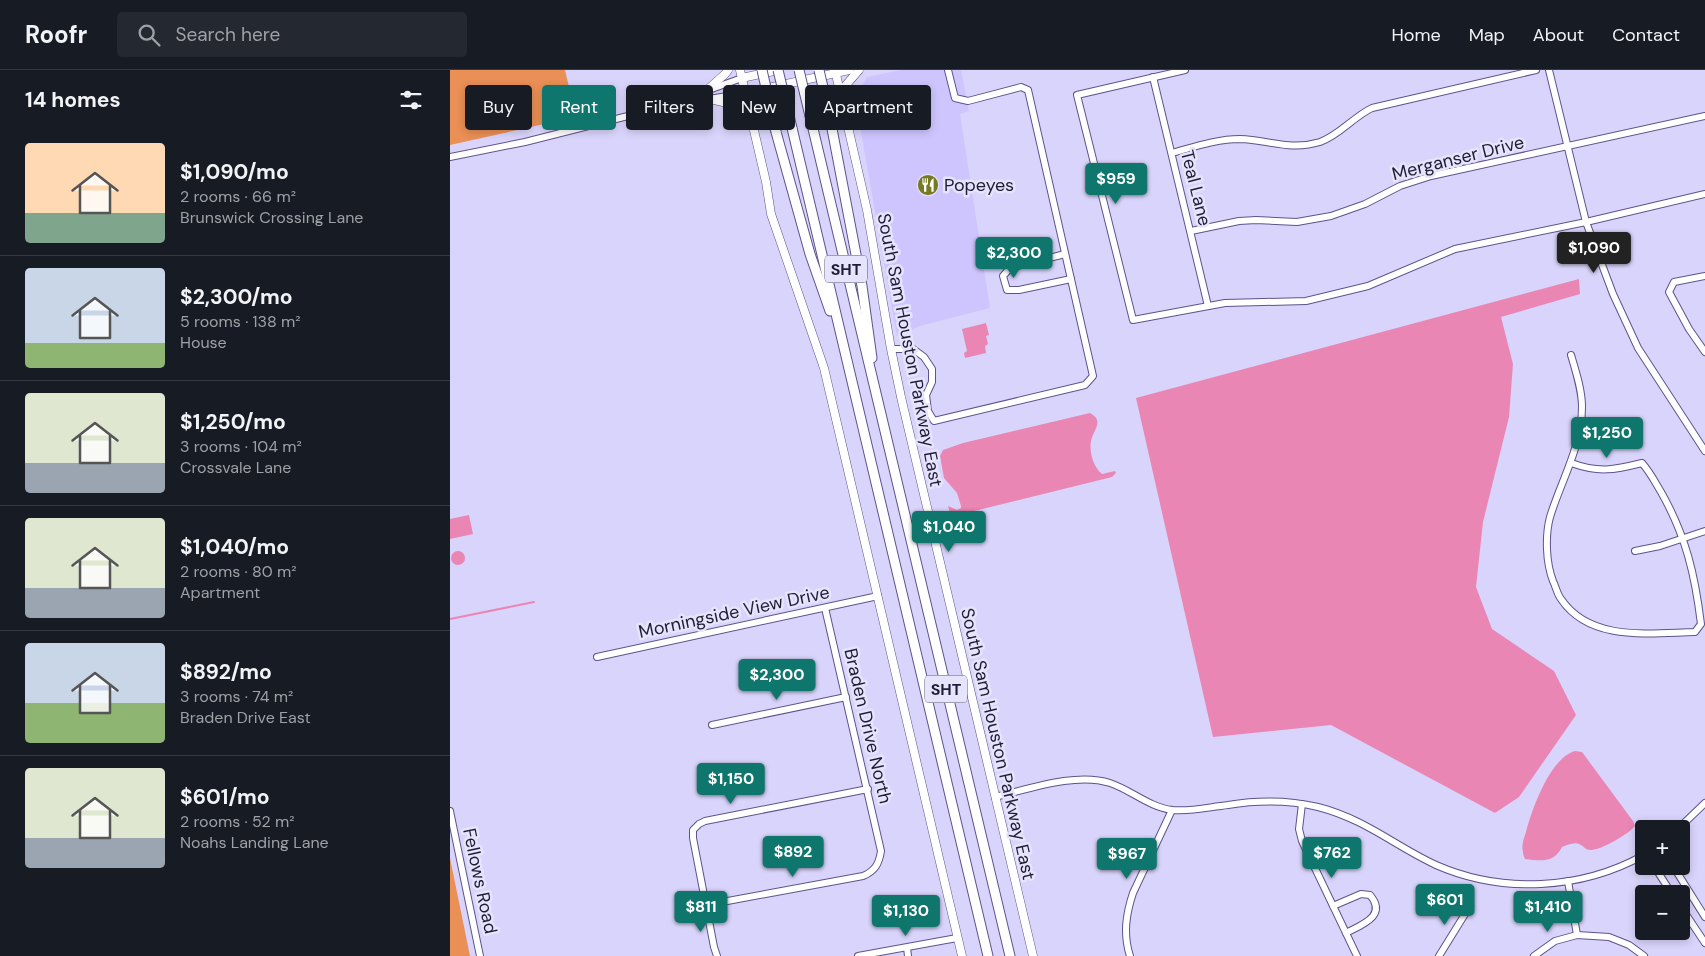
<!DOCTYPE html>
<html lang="en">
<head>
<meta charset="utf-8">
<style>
  :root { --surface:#171b24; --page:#242831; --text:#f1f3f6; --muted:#9ea1a6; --line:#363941; --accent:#0f766e }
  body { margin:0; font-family:"DM Sans",sans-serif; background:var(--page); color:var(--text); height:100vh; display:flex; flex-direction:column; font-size:19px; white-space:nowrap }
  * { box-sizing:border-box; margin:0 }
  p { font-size:16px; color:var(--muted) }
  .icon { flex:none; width:28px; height:28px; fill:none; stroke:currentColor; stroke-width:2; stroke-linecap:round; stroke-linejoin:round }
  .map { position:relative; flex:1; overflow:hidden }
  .sheet { display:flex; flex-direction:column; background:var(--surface); width:450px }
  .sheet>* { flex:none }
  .hud { position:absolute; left:15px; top:15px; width:475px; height:45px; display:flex; gap:10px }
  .fabs { position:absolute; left:1185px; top:750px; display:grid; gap:10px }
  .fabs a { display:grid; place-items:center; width:55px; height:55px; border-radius:5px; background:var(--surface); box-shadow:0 2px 8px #0003; font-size:25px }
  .price { position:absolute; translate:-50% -42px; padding:0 11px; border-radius:5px; background:var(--accent); color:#fff; font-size:16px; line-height:32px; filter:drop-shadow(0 1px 2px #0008) }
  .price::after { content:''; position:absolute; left:50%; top:30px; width:15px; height:11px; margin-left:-8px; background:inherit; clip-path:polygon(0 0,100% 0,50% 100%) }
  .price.current { background:#222; color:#fff }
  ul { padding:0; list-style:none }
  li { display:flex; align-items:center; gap:15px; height:125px; padding:0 25px }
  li+li { border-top:1px solid var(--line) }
  li span { display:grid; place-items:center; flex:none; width:140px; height:100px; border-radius:5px; color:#555 }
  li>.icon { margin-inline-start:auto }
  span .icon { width:60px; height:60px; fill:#fffc; stroke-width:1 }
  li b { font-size:21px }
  h2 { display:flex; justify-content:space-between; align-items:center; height:60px; padding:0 25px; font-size:21px }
  .tag { padding:0 18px; border-radius:5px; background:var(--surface); box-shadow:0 2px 8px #0003; font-size:18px; line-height:45px }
  .tag.current { background:var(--accent); color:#fff }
  header { display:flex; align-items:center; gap:30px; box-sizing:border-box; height:70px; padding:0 25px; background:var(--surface); border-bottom:1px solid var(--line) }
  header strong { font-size:24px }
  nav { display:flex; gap:28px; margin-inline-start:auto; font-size:18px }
  .search { width:350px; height:45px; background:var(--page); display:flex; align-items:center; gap:12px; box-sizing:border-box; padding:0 18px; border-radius:5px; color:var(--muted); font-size:19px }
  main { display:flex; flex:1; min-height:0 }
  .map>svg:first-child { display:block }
  .built { fill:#cec5ff }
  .green { fill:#ea8f55 }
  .water { fill:#ea86b4 }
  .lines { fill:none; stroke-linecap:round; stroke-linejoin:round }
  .stream { stroke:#ea86b4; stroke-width:2 }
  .minor-casing { stroke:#5e538b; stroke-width:8 }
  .major-casing { stroke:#5e538b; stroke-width:9 }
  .highway-casing { stroke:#5e538b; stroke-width:11 }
  .minor { stroke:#fff; stroke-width:6 }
  .major { stroke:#fff; stroke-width:8 }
  .highway { stroke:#fff; stroke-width:9 }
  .highway-bridge-casing { stroke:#5e538b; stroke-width:11; stroke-linecap:butt }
  .highway-bridge { stroke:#fff; stroke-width:9 }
  .labels { text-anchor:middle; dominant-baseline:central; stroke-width:5; stroke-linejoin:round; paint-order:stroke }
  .shield { fill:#e6e3fd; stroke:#5b5870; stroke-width:1 }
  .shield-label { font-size:16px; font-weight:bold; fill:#201c34 }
  .street-label { font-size:18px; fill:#201c34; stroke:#e6e3fd }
  .poi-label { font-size:18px; fill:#201c34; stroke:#e6e3fd; text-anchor:start }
</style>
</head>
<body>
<header>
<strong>Roofr</strong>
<div class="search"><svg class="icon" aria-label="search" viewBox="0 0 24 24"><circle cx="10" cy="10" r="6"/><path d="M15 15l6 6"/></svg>Search here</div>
<nav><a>Home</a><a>Map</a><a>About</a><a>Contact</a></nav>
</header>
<main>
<section class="sheet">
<h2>14 homes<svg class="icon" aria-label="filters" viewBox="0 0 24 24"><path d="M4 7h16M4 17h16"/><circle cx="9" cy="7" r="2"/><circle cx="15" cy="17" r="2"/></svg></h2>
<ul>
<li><span style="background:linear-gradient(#ffd9b3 70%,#7fa58c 0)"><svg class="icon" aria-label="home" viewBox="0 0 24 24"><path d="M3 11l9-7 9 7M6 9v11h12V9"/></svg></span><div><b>$1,090/mo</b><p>2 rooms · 66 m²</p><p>Brunswick Crossing Lane</p></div></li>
<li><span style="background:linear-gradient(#c9d6e8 75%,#8fb573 0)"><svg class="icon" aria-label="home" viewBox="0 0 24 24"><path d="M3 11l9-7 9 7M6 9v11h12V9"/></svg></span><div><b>$2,300/mo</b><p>5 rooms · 138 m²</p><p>House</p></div></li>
<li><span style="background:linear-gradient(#dfe7d0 70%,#9aa5b1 0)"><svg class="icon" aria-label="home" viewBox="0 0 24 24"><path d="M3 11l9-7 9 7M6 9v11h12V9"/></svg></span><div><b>$1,250/mo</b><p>3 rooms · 104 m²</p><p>Crossvale Lane</p></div></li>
<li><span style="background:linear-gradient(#dfe7d0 70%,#9aa5b1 0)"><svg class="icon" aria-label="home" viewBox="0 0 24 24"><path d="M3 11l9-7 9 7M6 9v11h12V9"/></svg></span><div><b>$1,040/mo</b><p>2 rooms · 80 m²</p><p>Apartment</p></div></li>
<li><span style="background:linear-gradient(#c9d6e8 60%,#8fb573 0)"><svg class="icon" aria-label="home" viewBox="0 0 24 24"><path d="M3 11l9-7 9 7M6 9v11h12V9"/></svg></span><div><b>$892/mo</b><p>3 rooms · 74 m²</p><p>Braden Drive East</p></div></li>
<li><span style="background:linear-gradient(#dfe7d0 70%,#9aa5b1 0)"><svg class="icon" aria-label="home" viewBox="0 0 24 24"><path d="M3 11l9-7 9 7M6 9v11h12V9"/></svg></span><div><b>$601/mo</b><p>2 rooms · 52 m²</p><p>Noahs Landing Lane</p></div></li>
</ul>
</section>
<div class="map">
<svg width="1255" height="886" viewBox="0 0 1255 886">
  <rect width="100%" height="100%" fill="#d9d4fb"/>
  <polygon class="built" points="451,0 511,0 519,41 510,44 540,238 470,256 447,266 405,28 417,7"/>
  <g class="green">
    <polygon points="0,0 115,0 126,47 0,75"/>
    <polygon points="0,788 20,886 0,886"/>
  </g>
  <g class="water">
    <polygon points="1129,209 1130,224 1051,247 1063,294 1059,347 1033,452 1026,517 1042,559 1104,601 1126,645 1069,727 1045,743 881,655 763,667 686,328"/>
    <polygon points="536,253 539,265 536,266 538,274 535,276 536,283 515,288 514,283 517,281 512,259"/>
    <path d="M 640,343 C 655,351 643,360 641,371 C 639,381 643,397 652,404 L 665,401 L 666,403 L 662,407 L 520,442 L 507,444 L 502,451 L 498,436 L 507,440 L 511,438 L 511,436 L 507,423 L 494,408 L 490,386 L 493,380 L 513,373 Z"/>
    <polygon points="19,445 23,464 0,469 0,449"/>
    <circle cx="8" cy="488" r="7"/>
    <path d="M 1125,681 L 1132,682 L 1183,751 L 1185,756 C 1179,764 1151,780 1141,780 C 1135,780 1135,777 1131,775 C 1125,771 1118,775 1112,777 C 1104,793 1091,791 1075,789 C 1074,787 1073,784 1073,782 C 1071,776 1074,768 1076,762 C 1082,739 1100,688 1125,681 Z"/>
  </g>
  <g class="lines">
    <polyline class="stream" points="0,549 84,532"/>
    <g class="minor-casing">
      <g id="minor">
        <polyline points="735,0 627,25 683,250 775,233 856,231 918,216 1005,179 1136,152 1255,124"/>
        <polyline points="1099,0 1136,152 1163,224 1188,278 1255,381"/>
        <polyline points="703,7 758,236"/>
        <polyline points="245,29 256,21 292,8"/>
        <path d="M 722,83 C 744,77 767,69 790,69 C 819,70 840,81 870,72 C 890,65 903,47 922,38 L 1086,0"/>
        <polyline points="0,87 75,72 245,29 259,29 296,23"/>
        <polyline points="741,161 789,151 806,150 847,152 881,146 915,134 950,116 981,106 1255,46"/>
        <polyline points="615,184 560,198 553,206 557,220 569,220 621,209"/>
        <polyline points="1255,206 1224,212 1219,222 1239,259 1255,282"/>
        <polyline points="441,279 463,279 474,287 482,299 482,312 476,325 478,341 484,351 635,315 643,306 578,20 571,17 518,31 505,28 498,0"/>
        <path d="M 1121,393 C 1149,403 1164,400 1192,393 C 1200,402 1205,412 1211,422 C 1236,466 1245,505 1251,554 L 1245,562 C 1199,563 1140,572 1111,529 C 1107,524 1106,517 1103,511 C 1096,493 1095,466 1100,447 C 1111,411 1132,376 1132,337 C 1132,320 1126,302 1121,285"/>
        <polyline points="1185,481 1210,476 1255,461"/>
        <polyline points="147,587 428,526"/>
        <polyline points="262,655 396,627"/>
        <path d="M 545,727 C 579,719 626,702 660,713 C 681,720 699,737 722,740 C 741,742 759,737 778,735 C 809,730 838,730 868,737 C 915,749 945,776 986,795 C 1052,824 1131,820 1194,785"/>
        <polyline points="852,734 849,759 852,771 907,886"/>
        <polyline points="0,741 30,886"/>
        <polyline points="1228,759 1255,733"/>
        <polyline points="1204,796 1222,824"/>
        <polyline points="1223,796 1255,847"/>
        <polyline points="1118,811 1127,865"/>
        <path d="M 256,835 L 413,806 C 425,801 429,794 431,781 L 375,538"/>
        <path d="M 883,836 L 911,824 L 920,825 C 938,846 911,855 896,863"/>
        <polyline points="1231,837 1255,873"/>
        <polyline points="457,878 458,886"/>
        <polyline points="267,886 264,877 243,768 243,760 249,754 255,751 418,719"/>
        <polyline points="408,886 507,868"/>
        <path d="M 680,886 C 673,864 676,844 683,823 L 722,740"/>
        <polyline points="989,886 1020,836"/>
        <polyline points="1084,886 1105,871 1127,865 1159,867 1179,875 1194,886"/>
      </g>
    </g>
    <g class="major-casing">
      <g id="major">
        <polyline points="290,0 316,112 321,144 374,298 512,886"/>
        <polyline points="385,0 417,140 441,279 451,327 583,886"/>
        <polyline points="292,8 328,0"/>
        <polyline points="256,21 275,4 278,0"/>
        <polyline points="296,23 399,0"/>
        <polyline points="393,28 396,15 409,0"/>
        <path d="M 259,29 C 278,33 287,34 301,47"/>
      </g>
    </g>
    <g class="highway-casing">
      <g id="highway">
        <polyline points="379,43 412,216 422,288"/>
        <polyline points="360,46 560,886"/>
        <polyline points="342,58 538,886"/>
        <polyline points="326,62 360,184 380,241"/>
      </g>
    </g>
    <use href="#minor" class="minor"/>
    <use href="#major" class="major"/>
    <use href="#highway" class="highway"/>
    <g class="highway-bridge-casing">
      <g id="highway-bridge">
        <polyline points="312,0 326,62"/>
        <polyline points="328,0 342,58"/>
        <polyline points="349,0 360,46"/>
        <polyline points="369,0 379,43"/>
      </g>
    </g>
    <use href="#highway-bridge" class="highway-bridge"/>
  </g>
  <defs>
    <g id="restaurant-disc" transform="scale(1.125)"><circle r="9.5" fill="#777a23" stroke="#e6e3fd"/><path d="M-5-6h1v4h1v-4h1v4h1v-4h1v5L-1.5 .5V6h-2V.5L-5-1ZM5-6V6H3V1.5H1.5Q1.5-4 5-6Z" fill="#fff"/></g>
  </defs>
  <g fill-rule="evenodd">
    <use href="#restaurant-disc" x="478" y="115"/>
  </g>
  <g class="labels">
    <g class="shield">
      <rect x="375" y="185.5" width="42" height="27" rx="4"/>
      <rect x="475" y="605.5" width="42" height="27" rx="4"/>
    </g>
    <g class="shield-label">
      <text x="396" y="199">SHT</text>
      <text x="496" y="619">SHT</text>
    </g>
    <g class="street-label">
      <text transform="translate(1008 88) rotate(-14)">Merganser Drive</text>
      <text transform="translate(746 118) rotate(76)">Teal Lane</text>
      <text transform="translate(460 280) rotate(79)">South Sam Houston Parkway East</text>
      <text transform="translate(284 542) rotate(-12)">Morningside View Drive</text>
      <text transform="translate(418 656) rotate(77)">Braden Drive North</text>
      <text transform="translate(548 674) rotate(77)">South Sam Houston Parkway East</text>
      <text transform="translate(30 811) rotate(78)">Fellows Road</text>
    </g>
    <g class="poi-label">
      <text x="494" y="115">Popeyes</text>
    </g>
  </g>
</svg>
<div class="fabs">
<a>+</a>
<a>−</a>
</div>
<b class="price" style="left:666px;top:135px">$959</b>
<b class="price current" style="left:1144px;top:204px">$1,090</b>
<b class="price" style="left:564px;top:209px">$2,300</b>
<b class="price" style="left:1157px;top:389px">$1,250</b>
<b class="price" style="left:499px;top:483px">$1,040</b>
<b class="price" style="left:327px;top:631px">$2,300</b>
<b class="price" style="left:281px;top:735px">$1,150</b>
<b class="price" style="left:343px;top:808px">$892</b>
<b class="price" style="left:882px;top:809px">$762</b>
<b class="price" style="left:677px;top:810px">$967</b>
<b class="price" style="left:995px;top:856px">$601</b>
<b class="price" style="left:251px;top:863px">$811</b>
<b class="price" style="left:1098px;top:863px">$1,410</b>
<b class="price" style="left:456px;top:867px">$1,130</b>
<div class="hud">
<a class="tag">Buy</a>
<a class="tag current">Rent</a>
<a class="tag">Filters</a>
<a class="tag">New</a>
<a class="tag">Apartment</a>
</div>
</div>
</main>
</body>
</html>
